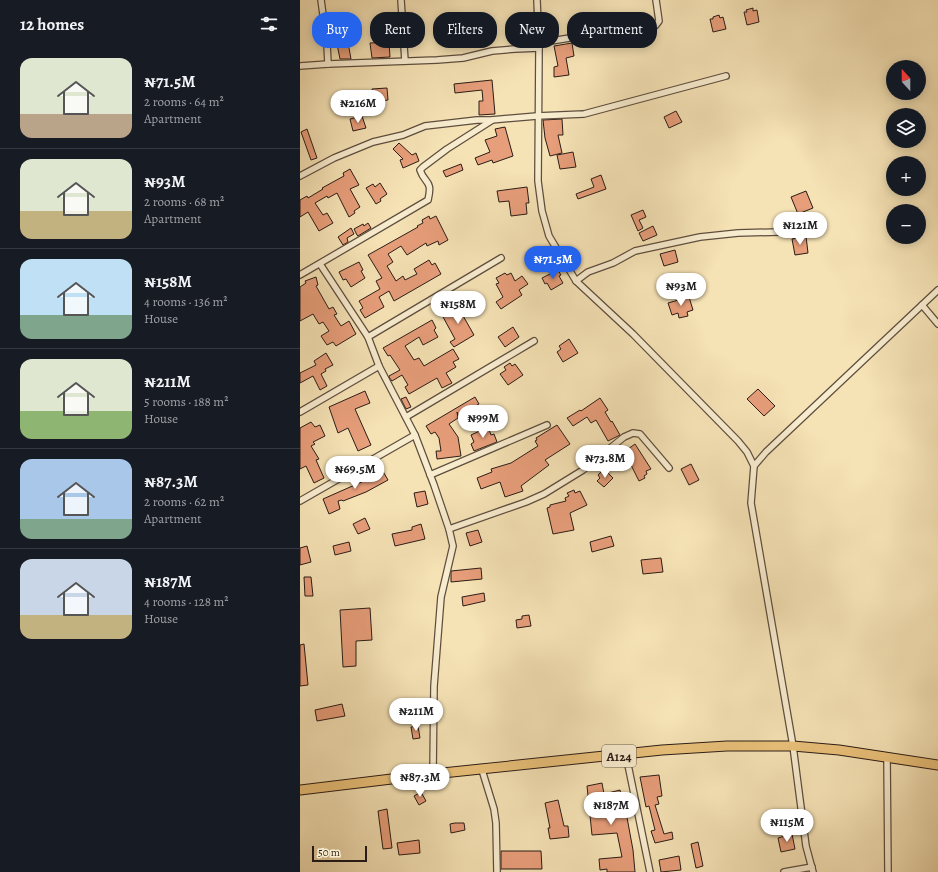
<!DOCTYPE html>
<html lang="en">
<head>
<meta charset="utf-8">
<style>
  :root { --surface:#171b24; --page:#20242c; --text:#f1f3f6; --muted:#9ea1a6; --line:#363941; --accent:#2563eb }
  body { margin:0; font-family:Alegreya,serif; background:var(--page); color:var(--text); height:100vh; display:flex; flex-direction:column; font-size:15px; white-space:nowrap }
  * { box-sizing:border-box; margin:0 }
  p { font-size:13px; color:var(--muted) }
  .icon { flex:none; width:22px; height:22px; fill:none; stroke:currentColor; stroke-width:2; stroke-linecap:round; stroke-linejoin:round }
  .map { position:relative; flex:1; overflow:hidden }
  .sheet { display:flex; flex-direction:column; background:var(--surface); width:300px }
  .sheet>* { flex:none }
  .hud { position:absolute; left:12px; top:12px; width:380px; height:36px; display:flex; gap:8px }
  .needle { width:26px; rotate:339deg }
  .fabs { position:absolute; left:586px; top:60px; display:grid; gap:8px }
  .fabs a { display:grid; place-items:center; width:40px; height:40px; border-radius:50%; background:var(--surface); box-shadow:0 2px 10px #0003; font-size:20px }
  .scale { position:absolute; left:12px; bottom:10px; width:55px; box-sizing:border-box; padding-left:4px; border:2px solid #2b1c16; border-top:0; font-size:11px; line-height:14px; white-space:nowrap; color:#2b1c16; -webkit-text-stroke:3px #f8eccf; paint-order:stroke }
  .price { position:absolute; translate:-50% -34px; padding:0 9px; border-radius:14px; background:#fff; color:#222; font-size:13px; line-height:26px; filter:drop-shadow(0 1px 2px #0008) }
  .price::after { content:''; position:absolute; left:50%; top:24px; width:12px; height:9px; margin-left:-6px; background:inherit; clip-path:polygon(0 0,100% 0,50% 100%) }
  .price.active { background:var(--accent); color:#fff }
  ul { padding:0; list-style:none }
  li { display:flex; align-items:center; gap:12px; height:100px; padding:0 20px }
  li+li { border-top:1px solid var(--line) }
  li span { display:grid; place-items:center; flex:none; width:112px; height:80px; border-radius:12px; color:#555 }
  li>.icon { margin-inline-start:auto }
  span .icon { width:48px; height:48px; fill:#fffc; stroke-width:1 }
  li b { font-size:17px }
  h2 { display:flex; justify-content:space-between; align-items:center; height:48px; padding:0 20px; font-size:17px }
  .tag { padding:0 14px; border-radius:16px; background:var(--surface); box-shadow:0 2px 10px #0003; font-size:14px; line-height:36px }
  .tag.active { background:var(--accent); color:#fff }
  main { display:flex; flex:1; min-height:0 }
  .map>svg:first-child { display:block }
  .building { fill:#e79e7a; stroke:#2b1c16 }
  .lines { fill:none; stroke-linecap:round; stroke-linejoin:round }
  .minor-casing { stroke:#5e4e3e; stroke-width:8 }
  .trunk-casing { stroke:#2b1c16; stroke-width:11 }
  .minor { stroke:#f8eccf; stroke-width:5.5 }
  .trunk { stroke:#eac17a; stroke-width:9 }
  .labels { text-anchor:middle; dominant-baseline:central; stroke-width:4; stroke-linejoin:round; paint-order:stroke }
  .shield { fill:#f8eccf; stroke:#685a4e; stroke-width:1 }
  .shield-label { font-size:13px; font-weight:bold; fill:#2b1c16 }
</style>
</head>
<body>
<main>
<section class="sheet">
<h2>12 homes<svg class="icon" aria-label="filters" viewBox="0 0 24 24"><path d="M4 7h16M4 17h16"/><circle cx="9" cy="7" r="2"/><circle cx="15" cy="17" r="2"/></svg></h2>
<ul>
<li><span style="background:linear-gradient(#dfe7d0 70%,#b9a48a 0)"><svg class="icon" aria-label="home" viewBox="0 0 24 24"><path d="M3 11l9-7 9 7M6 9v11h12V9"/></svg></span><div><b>₦71.5M</b><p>2 rooms · 64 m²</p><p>Apartment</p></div></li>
<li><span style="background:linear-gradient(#dfe7d0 65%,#c2b280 0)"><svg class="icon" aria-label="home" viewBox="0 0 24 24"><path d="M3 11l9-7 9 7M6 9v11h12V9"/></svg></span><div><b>₦93M</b><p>2 rooms · 68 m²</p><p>Apartment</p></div></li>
<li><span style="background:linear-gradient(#bfe0f5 70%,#7fa58c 0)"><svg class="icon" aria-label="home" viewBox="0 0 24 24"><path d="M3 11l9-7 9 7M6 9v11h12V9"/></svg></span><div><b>₦158M</b><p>4 rooms · 136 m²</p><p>House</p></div></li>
<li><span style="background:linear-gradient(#dfe7d0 65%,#8fb573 0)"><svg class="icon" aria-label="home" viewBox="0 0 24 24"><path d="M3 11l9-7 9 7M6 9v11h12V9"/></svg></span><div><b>₦211M</b><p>5 rooms · 188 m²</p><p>House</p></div></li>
<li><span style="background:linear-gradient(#a9c7e8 75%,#7fa58c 0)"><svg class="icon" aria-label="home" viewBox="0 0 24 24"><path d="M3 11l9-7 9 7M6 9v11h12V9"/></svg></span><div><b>₦87.3M</b><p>2 rooms · 62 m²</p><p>Apartment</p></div></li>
<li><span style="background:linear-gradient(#c9d6e8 70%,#c2b280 0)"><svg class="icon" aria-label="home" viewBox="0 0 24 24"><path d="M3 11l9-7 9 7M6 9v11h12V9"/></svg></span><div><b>₦187M</b><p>4 rooms · 128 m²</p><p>House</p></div></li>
</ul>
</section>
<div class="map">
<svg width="638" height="872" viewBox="0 0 638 872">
  <rect width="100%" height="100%" fill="#f5e2b5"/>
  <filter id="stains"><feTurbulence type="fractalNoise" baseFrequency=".005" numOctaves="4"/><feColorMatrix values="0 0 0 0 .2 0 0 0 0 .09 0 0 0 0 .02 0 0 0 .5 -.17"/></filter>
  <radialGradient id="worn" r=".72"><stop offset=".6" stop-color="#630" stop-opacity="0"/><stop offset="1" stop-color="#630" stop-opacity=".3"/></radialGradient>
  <g class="building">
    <polygon points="453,8 453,11 457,10 459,22 447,25 444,12 447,12 446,10"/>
    <polygon points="419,15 420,18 423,17 426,29 413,32 410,19 413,19 413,17"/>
    <polygon points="46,32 51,59 40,59 35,34"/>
    <polygon points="89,42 90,57 72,58 70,43"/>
    <polygon points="272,43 274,56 266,58 269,75 254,77 254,67 258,66 254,46"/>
    <polygon points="192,80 195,114 179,115 179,101 183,101 182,90 155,93 154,84"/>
    <polygon points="87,88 88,100 73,102 72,89"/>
    <polygon points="376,111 382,122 369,128 364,117"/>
    <polygon points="62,116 66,128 53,131 50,119"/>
    <polygon points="262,119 263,135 258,135 262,153 250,156 245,138 243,120"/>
    <polygon points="205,127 213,156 193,163 192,160 178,165 175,158 190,152 185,140 197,136 195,129"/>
    <polygon points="7,129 17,158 11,160 1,132"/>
    <polygon points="99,143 112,155 116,153 119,161 103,168 100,160 103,159 93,149"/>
    <polygon points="273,152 276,167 260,169 257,155"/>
    <polygon points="161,164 163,170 146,177 143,171"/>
    <polygon points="50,169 59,185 50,189 60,207 54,211 55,213 49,217 37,193 28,198 27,196 15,203 23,215 27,213 33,223 19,231 8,212 0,217 0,200 7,196 8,198 23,189 22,188 44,176 43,173"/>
    <polygon points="301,175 306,189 278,199 276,194 294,187 291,179"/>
    <polygon points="80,183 87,194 80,199 81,201 76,204 66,188 73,184 75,187"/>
    <polygon points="227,187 229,203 226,203 227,214 211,216 209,201 199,202 197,191"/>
    <polygon points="506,191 513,208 498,214 491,197"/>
    <polygon points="343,210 346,217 339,220 343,228 338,231 331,215"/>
    <polygon points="129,216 130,219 136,216 148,240 139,245 138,241 127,246 126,243 107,255 101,246 88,254 93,262 87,266 96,281 103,276 105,280 117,274 114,269 129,260 132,265 135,263 141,274 94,301 89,291 79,297 84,307 65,318 60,310 63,308 59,301 80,289 76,281 82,278 68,255 118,227 117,226 123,223 122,220"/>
    <polygon points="68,223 71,228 58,236 57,235 54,229 63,224 64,226"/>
    <polygon points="353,226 357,235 343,241 339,233"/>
    <polygon points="51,228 54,234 47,238 48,242 43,245 38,237"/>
    <polygon points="506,236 508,253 495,255 492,239"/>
    <polygon points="375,250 378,262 364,266 360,254"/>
    <polygon points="59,262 63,270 61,271 65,278 51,287 46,279 43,280 39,272"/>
    <polygon points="258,270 261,275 259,276 263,283 251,290 247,283 245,284 242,278"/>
    <polygon points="205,273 207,275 211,273 215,281 222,276 228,284 219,290 222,295 201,309 196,302 203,297 196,284 199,283 196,278"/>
    <polygon points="16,277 18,285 16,286 29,309 33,307 37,314 34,315 41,326 49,321 56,334 36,346 33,342 27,345 21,336 29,331 23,322 19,324 13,314 0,321 0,287 6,283 5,281"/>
    <polygon points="389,297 393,310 387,312 388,316 379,318 378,313 372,315 368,303"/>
    <polygon points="158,302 164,313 162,314 174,335 154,347 150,342 155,339 142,315 149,311 147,308"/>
    <polygon points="132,320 136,328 134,330 138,337 123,345 119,337 105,346 114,360 119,358 124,366 153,349 159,359 153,362 156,367 146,373 152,383 142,388 137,378 109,394 105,387 108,385 102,375 92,381 89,377 89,376 100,370 90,355 88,356 83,348"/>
    <polygon points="213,327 219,337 205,347 198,337"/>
    <polygon points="269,339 278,353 263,362 257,352 261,349 259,346"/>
    <polygon points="26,353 33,365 25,369 26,371 21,374 27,386 20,390 13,376 0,383 0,373 16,365 14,361"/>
    <polygon points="210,363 212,366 215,364 223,375 208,385 200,374 206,370 204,367"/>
    <polygon points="458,389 475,406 464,416 447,399"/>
    <polygon points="65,391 70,403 55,409 71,445 58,451 48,428 38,433 29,407"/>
    <polygon points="106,397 111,407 106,409 101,399"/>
    <polygon points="175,397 179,404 177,405 181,414 165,423 162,416 159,417 157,412 158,418 149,424 158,437 161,456 137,459 136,451 141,451 139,438 135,432 131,434 126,426"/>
    <polygon points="300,398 308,410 305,412 311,422 312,421 320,435 308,441 296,420 291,423 287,417 273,426 267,418 280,410 281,411"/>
    <polygon points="11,422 15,427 20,425 25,436 13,442 15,444 11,446 19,459 16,460 24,478 14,483 6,466 0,469 0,428"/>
    <polygon points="257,425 270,444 245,460 249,465 221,486 223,491 205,497 200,482 181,489 177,478 192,472 191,469 211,463 238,446 235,441 237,440 236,438"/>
    <polygon points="188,427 191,435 194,434 197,442 174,451 171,444 174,442 171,435"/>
    <polygon points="335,444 351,469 346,471 347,474 344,476 345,478 339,481 330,463 326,465 317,453 322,449 324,452"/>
    <polygon points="391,464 399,480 389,485 381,469"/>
    <polygon points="81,468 88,480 66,492 43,501 42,500 38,501 40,509 29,514 23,499 66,480 65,477"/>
    <polygon points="302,471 304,473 306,471 313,478 304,487 297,481 300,478 298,475"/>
    <polygon points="274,490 275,493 280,491 287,505 270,513 274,530 253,534 247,508 250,507 250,505 266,501 265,498 269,496 267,493"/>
    <polygon points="125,491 128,504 117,507 114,493"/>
    <polygon points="65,518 70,529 58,534 53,524"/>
    <polygon points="121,524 125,539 95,546 92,534 112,530 112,527"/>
    <polygon points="178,530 182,542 170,546 166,533"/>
    <polygon points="311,536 314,546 292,552 290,542"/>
    <polygon points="49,542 51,551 35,555 33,546"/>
    <polygon points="7,546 11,562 0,565 0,548"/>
    <polygon points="361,558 363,572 343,574 341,560"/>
    <polygon points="181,568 182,579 151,582 151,571"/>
    <polygon points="4,577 11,577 13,596 5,596"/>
    <polygon points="184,593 185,601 163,606 162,597"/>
    <polygon points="70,608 72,640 56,641 56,666 43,667 40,610"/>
    <polygon points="229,615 231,626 217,628 216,620 222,619 222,616"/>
    <polygon points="4,644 8,685 0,686 0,645"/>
    <polygon points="42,704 45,716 17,721 15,710"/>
    <polygon points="118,726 120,738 113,739 111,727"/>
    <polygon points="359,775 362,796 357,797 359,804 355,805 364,834 372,832 373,839 355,843 351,831 355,830 349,806 346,807 340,777"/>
    <polygon points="302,783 304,794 320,790 325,812 326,812 333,850 335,872 307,872 307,869 300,870 299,859 322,857 317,833 292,835 287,786"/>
    <polygon points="121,792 126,801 119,805 114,796"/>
    <polygon points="258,800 264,826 268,826 269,837 250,839 248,828 250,828 245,803"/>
    <polygon points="87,809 92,848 83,849 78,811"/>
    <polygon points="155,823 164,823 165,830 151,833 150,824"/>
    <polygon points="492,834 495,849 481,852 478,838"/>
    <polygon points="119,840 120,853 99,855 97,843"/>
    <polygon points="398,842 403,866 396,868 391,844"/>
    <polygon points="201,851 241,851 242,869 201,869"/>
    <polygon points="379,856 381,870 361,872 359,860"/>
  </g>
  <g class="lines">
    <g class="minor-casing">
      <g id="minor">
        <polyline points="21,0 27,44 28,64"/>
        <polyline points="101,0 105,61"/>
        <polyline points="237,0 239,48 238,181 242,211 249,236 276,281 333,334 438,441 447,452 454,466"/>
        <path d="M 239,43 C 255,40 272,38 288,35 C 295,34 301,29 308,28 C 326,26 345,43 359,21 L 356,0"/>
        <polyline points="0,66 28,64 137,60 163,58 192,51 215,49 239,48"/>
        <polyline points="0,176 34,158 73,142 103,135 125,126 177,120 191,120 237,116 284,114 426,76"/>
        <polyline points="20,264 68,337 79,366"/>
        <path d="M 0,275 L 128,200 C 133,179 125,185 120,170 L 123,167 L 147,149 L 191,121"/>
        <polyline points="276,281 288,272 313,263 335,251 400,237 438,233 479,232"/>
        <polyline points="622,305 638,324"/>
        <polyline points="68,337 201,258"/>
        <polyline points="0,412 79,366 115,435 134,485 149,529 153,546 141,597 134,686 133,774"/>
        <polyline points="106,417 234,341"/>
        <polyline points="130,475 247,425"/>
        <polyline points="0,501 115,435"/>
        <polyline points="149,529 226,502 244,494 283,470 324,437 333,433 340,434 369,468"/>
        <polyline points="326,755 350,872"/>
        <polyline points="587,757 588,872"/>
        <polyline points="182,770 194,809 196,823 197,872"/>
        <polyline points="484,872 512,867"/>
        <polyline points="513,872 506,846 493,746 451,503 454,466 466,452 638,290"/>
      </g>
    </g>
    <g class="trunk-casing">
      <polyline id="trunk" points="0,790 133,774 362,750 427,746 493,746 539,750 638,765"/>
    </g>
    <use href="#minor" class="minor"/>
    <use href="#trunk" class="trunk"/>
  </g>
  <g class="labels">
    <rect class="shield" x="302" y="745" width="34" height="22" rx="3"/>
    <g class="shield-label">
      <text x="319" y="756">A124</text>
    </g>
  </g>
  <rect width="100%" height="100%" filter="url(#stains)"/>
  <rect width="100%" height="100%" fill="url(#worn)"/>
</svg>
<div class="fabs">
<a><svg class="needle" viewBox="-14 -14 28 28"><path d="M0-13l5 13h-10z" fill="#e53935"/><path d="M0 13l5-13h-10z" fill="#9ea1a6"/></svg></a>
<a><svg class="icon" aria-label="layers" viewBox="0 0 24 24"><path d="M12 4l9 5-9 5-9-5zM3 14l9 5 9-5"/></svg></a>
<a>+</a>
<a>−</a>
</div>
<div class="scale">50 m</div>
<b class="price" style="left:58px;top:124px">₦216M</b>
<b class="price" style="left:500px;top:246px">₦121M</b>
<b class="price active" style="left:253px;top:280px">₦71.5M</b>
<b class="price" style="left:381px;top:307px">₦93M</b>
<b class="price" style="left:158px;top:325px">₦158M</b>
<b class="price" style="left:183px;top:439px">₦99M</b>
<b class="price" style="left:305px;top:479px">₦73.8M</b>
<b class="price" style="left:55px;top:490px">₦69.5M</b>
<b class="price" style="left:116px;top:732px">₦211M</b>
<b class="price" style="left:120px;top:798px">₦87.3M</b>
<b class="price" style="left:311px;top:826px">₦187M</b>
<b class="price" style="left:487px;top:843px">₦115M</b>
<div class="hud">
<a class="tag active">Buy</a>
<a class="tag">Rent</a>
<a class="tag">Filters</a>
<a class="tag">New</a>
<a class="tag">Apartment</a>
</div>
</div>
</main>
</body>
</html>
